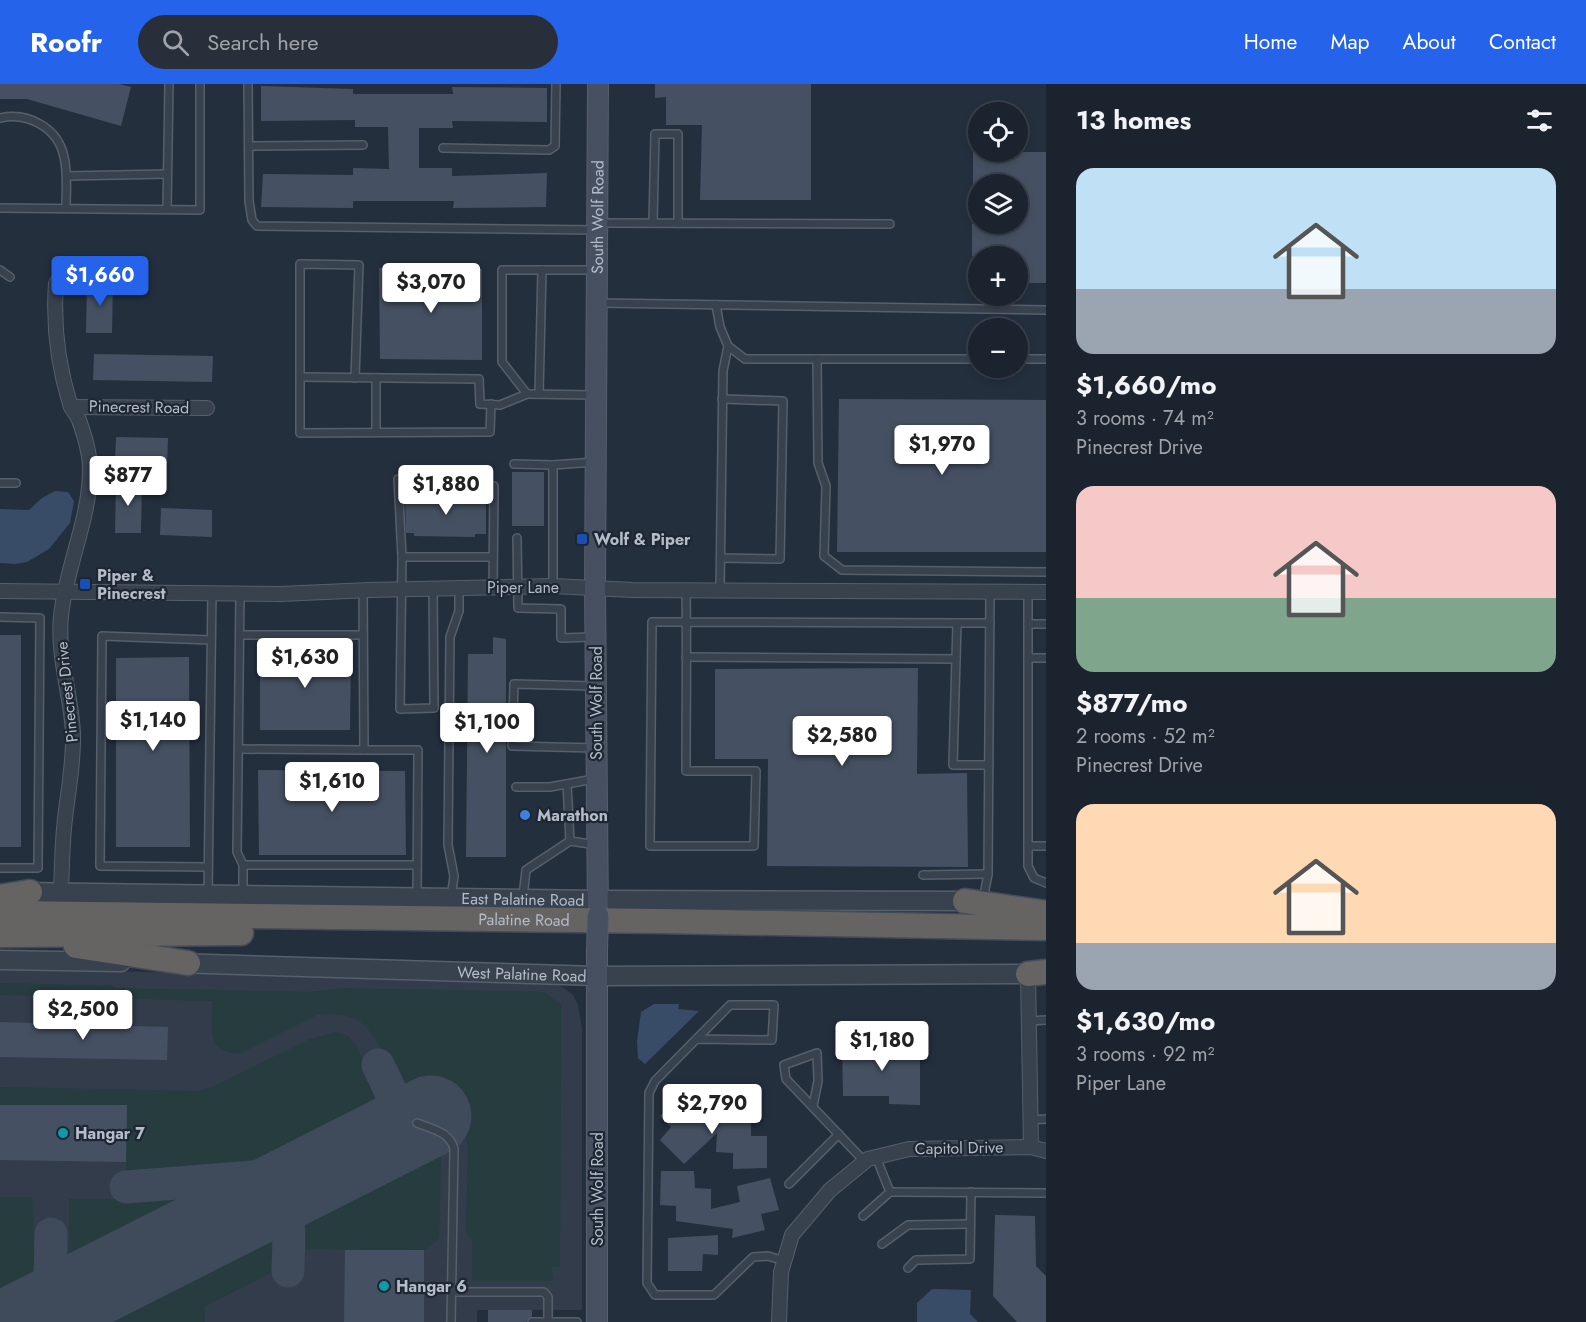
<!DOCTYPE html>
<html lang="en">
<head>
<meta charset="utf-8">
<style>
  :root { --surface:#1b232e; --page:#282f3a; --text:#f1f3f6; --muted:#a0a4aa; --line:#39404a; --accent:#2563eb }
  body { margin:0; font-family:Jost,sans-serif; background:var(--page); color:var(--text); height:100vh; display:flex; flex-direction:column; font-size:22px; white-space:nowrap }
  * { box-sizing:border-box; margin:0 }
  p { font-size:20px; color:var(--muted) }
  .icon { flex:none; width:33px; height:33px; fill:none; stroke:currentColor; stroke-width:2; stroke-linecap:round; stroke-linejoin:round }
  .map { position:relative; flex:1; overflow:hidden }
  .drawer { display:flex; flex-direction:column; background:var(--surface); width:540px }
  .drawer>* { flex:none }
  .buttons { position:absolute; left:968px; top:18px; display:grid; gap:12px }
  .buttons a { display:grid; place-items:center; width:60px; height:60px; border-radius:50%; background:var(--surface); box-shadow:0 3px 9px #0003,0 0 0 2px var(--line); font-size:30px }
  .price { position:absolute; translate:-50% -51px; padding:0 14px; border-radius:6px; background:#fff; color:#222; font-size:20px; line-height:39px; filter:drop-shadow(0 2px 3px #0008) }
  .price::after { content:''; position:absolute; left:50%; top:36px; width:18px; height:14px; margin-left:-9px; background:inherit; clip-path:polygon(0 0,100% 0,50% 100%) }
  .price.selected { background:var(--accent); color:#fff }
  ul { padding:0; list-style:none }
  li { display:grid; align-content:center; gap:12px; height:318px; padding:0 30px }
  li span { display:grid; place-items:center; height:186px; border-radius:18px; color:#555 }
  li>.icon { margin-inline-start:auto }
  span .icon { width:108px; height:108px; fill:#fffc; stroke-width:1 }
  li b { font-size:26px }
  h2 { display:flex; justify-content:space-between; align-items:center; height:72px; padding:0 30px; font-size:26px }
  header { display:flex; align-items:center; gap:36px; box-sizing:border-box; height:84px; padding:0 30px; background:var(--accent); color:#fff }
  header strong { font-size:28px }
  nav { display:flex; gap:33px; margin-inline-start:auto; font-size:21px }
  .search { width:420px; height:54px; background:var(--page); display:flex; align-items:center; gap:15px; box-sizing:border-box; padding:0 21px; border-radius:33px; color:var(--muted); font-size:22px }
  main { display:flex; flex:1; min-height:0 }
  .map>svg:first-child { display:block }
  .airport { fill:#323c4b }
  .green { fill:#263c3f }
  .water { fill:#394c67 }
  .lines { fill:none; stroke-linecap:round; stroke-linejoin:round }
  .taxiway { stroke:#3f4a5a; stroke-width:33 }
  .runway { stroke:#3f4a5a; stroke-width:81 }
  .building { fill:#455162 }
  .service-casing { stroke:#565f6c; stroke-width:10 }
  .minor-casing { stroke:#565f6c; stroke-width:16 }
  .tertiary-casing { stroke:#565f6c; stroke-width:21 }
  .secondary-casing { stroke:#565f6c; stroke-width:22 }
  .trunk-casing { stroke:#434c59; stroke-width:27 }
  .service { stroke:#38414e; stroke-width:7 }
  .minor { stroke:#38414e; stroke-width:14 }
  .tertiary { stroke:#38414e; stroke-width:18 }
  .secondary { stroke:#465061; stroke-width:20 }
  .trunk { stroke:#656462; stroke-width:24 }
  .secondary-bridge-casing { stroke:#565f6c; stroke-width:22; stroke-linecap:butt }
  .secondary-bridge { stroke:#465061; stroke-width:20 }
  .transit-dot { fill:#1a4fb4; stroke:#1d2633; stroke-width:2 }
  .shop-dot { fill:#3f7fe0; stroke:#1d2633; stroke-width:2 }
  .culture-dot { fill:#0f9aa8; stroke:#1d2633; stroke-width:2 }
  .labels { text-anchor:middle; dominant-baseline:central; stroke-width:4.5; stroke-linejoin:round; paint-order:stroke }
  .street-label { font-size:16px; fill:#b4bcc9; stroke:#1d2633 }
  .poi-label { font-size:16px; font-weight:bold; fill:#b4bcc9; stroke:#1d2633; text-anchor:start }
</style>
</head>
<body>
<header>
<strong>Roofr</strong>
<div class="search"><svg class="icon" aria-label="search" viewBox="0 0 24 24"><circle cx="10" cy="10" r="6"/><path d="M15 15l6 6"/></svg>Search here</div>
<nav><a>Home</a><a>Map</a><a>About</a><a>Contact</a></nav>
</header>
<main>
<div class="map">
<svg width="1046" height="1238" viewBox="0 0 1046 1238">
  <rect width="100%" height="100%" fill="#242f3e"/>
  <polygon class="airport" points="0,885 538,896 553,898 564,904 573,911 578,921 582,945 582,1226 477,1226 477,1238 0,1238"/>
  <g class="green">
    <path d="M 0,899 L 114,902 L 114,904 L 310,908 L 343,904 L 544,908 L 561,921 L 560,1183 L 552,1183 L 553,1197 L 472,1197 L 472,1156 L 466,1149 L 468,1061 C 458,1019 435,1042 411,1025 C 400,1002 379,951 359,937 C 347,929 331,929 317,931 L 239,970 C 204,967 213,943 212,917 L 0,911 Z"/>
    <polygon points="336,948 347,951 354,958 379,1005 381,1016 379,1029 375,1039 357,1055 301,1083 136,1098 126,1090 126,1021 0,1021 0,1003 197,1007 212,1003 310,955"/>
    <path d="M 422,1057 C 432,1060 437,1064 441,1074 L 439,1155 L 424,1166 L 304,1165 L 304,1123 L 310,1111 L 314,1107 L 410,1058 Z"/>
    <polygon points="242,1098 261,1104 82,1194 74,1193 69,1182 69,1115 126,1115 126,1112 130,1109"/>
    <path d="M 0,1113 L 32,1113 C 33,1132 37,1205 28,1218 C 22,1227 10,1230 0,1235 Z"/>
    <path d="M 252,1137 C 282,1136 275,1166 274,1187 L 205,1222 L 205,1238 L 51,1238 Z"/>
  </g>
  <g class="water">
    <polygon points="55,407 68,408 74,417 70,439 49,465 27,478 15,480 0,479 0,425 29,426 42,414"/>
    <polygon points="654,920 679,920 678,925 699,927 645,980 638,974 637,957 641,928"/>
    <polygon points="932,1205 971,1206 970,1230 978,1238 917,1238 917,1219"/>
  </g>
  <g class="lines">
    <g class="taxiway">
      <path d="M 377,1060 C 404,1026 395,1016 378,981"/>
      <path d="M 254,1093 C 271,1097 285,1123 288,1140 C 290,1155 288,1172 288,1187"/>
      <polyline points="126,1103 319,1088"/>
      <polyline points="50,1198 51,1150"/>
      <polyline points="29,1235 42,1221 50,1198 66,1208 80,1209"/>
    </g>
    <polyline class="runway" points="23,1238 431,1032"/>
  </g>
  <g class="building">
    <polygon points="0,0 119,0 131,3 121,42 27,15 0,15"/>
    <polygon points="655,0 811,0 811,116 700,116 702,41 666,41 666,13 655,14"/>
    <polygon points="261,2 353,5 353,10 453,10 452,3 547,4 547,38 452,37 453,44 419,44 419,84 452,84 452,92 547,89 546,123 453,124 454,117 353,117 353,124 261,123 263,90 353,91 353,84 389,85 388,43 355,43 355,36 261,37"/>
    <polygon points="973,68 1046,68 1046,199 1017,199 1017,172 972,172 972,140 1017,140 1017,100 973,100"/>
    <polygon points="379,184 482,185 482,276 380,275"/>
    <polygon points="87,197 113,197 112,249 86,249"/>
    <polygon points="94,270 213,272 212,298 93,296"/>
    <polygon points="839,315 1046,316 1046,468 837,468"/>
    <polygon points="116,353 168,354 167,380 115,378"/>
    <rect x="512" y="388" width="32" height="54"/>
    <polygon points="116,397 142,397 141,449 115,449"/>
    <polygon points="431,410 460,410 461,413 486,414 486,450 475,450 475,453 414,452 414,449 406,449 405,412 431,413"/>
    <polygon points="161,424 212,426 212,453 160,451"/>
    <rect x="0" y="551" width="21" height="212"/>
    <polygon points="493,553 506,555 506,773 466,773 468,570 493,570"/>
    <polygon points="260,563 351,564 350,646 260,646"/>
    <polygon points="189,573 190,763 116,763 116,574"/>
    <polygon points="918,584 917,690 967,689 968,783 767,782 768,675 715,675 715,585"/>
    <polygon points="258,686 405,687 406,771 259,771"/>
    <polygon points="0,938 168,943 167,976 0,973"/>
    <polygon points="842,960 920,962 920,1021 889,1020 889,1012 843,1012"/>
    <polygon points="683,1008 707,1034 751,1034 751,1052 767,1052 767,1084 733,1085 733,1069 716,1068 717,1049 684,1080 660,1056 671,1043 660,1032"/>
    <polygon points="0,1021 127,1021 126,1078 0,1076"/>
    <polygon points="661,1087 694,1087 695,1104 711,1105 711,1125 740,1118 737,1102 770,1094 779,1126 761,1130 765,1146 732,1154 733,1145 676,1137 676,1122 660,1121"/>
    <polygon points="995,1131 1035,1132 1036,1182 1046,1192 1046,1238 1017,1238 993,1212"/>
    <polygon points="718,1151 718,1171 703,1170 702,1187 668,1187 668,1154"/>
    <polygon points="345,1166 424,1166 424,1238 344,1238"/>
    <polygon points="488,1226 532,1226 532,1232 526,1238 488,1238"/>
  </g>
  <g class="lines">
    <g class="service-casing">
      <g id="service">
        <polyline points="248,0 249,117 252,136 257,142 596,146"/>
        <path d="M 0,34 C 27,28 58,43 64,73 C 68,89 66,107 66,124"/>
        <polyline points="249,62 363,61"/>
        <polyline points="443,64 549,66 555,62 556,0"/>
        <polyline points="67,92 167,90"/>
        <polyline points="0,124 200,126 200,0"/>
        <polyline points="167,125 169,0"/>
        <polyline points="600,139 890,140"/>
        <polyline points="653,139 655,50 678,50 678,139"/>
        <polyline points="0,186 10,193"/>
        <polyline points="600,219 1046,226"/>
        <polyline points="716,221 720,243 728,262 723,287 720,506"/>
        <polyline points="728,262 745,275 978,275"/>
        <polyline points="817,275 818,379 826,402 824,472 842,486 1046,488"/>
        <polyline points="1017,275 1046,275"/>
        <polyline points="302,293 479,295 480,320 500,321 527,310 502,278 502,186 595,186"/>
        <polyline points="355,294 359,181 300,180 300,349 490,348 491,320"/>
        <polyline points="376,294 376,348"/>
        <polyline points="527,310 593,311"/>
        <polyline points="539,310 542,186"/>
        <polyline points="514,380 553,381 553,502"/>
        <polyline points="553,381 595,378"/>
        <polyline points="398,395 402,473"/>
        <polyline points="0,399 16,399"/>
        <polyline points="517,454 518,524 561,525 561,554 593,553"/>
        <polyline points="721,474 780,475 783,317 722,315"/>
        <polyline points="493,503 494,402"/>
        <polyline points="433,504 434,624 400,625 402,473 493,473"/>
        <polyline points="363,506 364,666 418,666 417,813"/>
        <path d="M 686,506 C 687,566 686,627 686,687 L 756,687 L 754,762 L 650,762 L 652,538 L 687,538 L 957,539 L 953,681 L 989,681"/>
        <polyline points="1028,508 1028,782 1034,794 1046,799"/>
        <polyline points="240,509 237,768 243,781"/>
        <polyline points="0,533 40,534 38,784 0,784"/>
        <polyline points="957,539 990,539"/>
        <polyline points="1028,540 1046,540"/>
        <polyline points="240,551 363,551"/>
        <polyline points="686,573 956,575"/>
        <polyline points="1028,574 1046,574"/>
        <polyline points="594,602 514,600 512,662 596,664"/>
        <polyline points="239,665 364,666"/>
        <polyline points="516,703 550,703 594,695"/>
        <polyline points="570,757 597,761"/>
        <polyline points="1028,762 1046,762"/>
        <polyline points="208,783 100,782 102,552 211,556"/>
        <polyline points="923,791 988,790"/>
        <polyline points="208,809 212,509"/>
        <polyline points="243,811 243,781 417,781"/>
        <polyline points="523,813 526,786 570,757 567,700"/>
        <polyline points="451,814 454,792 448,761 450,553 459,527 459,504"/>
        <polyline points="983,816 988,790 990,507"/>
        <polyline points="1029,937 1046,936"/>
        <polyline points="696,955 772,956 774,921 730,921 655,997 649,1009 647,1199 655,1211 714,1211 753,1173 768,1172 784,1177"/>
        <polyline points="813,1022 818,997 817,969 784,981 786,995 865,1078"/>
        <polyline points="1031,1036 1046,1035"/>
        <path d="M 417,1039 C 432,1045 450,1048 454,1065 L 451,1238"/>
        <polyline points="789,1100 839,1050"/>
        <polyline points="890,1108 1046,1109"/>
        <polyline points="863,1132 890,1108 876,1073"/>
        <polyline points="882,1160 908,1141 970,1140"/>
        <polyline points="908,1184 916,1176 970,1175 971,1108"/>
        <polyline points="451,1208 544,1208 548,1213 548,1238"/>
        <polyline points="532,1238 577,1238"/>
      </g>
    </g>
    <g class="minor-casing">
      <g id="minor">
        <path d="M 56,199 C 53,240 58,281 70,320 C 72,326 77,331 79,336 C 84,350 90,371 90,385 C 90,436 66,482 61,532 C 57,572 71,610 73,649 C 74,678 68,707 65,735 C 62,759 62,784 61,808"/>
        <polyline points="71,323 207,324"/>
        <polyline points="0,507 280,510 369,506 553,502 632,506 1046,508"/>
        <polyline points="1028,890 1031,1063"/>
        <polyline points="779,1238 781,1188 792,1151 830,1106 868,1075 909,1065 1031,1063 1046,1067"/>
      </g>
    </g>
    <g class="tertiary-casing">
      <g id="tertiary">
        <path id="s1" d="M 19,808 L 598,816 L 978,817"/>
        <polyline points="0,876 121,878"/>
        <path id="s2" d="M 176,879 L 597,892 L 1039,890"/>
      </g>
    </g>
    <g class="secondary-casing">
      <g id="secondary">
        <path id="s3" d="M 598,831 L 595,504 L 598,0"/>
        <polyline points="597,1238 597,867"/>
      </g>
    </g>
    <g class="trunk-casing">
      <g id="trunk">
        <polyline points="0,813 30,808"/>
        <polyline points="965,817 1046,829"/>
        <path id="s4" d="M 0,829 L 660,837 L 1046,844"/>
        <polyline points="0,851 241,849"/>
        <polyline points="76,862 188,879"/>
        <polyline points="1028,890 1046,888"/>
      </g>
    </g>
    <use href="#service" class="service"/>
    <use href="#minor" class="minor"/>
    <use href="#tertiary" class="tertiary"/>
    <use href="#secondary" class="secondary"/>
    <use href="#trunk" class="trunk"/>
    <g class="secondary-bridge-casing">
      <polyline id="secondary-bridge" points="597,867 598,831"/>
    </g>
    <use href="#secondary-bridge" class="secondary-bridge"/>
  </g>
  <g class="transit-dot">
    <rect x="576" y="449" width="12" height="12" rx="3"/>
    <rect x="79" y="494" width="12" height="12" rx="3"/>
  </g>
  <circle class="shop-dot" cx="525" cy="731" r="6"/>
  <g class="culture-dot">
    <circle cx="63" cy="1049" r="6"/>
    <circle cx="384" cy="1202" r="6"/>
  </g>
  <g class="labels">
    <g class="street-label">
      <text stroke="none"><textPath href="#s3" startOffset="698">South Wolf Road</textPath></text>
      <text transform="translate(139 323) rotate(1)">Pinecrest Road</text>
      <text x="523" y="503">Piper Lane</text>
      <text transform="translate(67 608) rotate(-96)">Pinecrest Drive</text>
      <text transform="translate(596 619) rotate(-90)">South Wolf Road</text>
      <text stroke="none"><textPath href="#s1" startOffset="504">East Palatine Road</textPath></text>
      <text stroke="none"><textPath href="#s4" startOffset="524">Palatine Road</textPath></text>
      <text stroke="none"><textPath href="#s2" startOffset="346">West Palatine Road</textPath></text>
      <text transform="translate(959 1064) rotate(-1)">Capitol Drive</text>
      <text transform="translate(597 1105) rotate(-90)">South Wolf Road</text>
    </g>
    <g class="poi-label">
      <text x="594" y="455">Wolf &amp; Piper</text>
      <text x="97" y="491">Piper &amp;<tspan x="97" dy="18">Pinecrest</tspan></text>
      <text x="537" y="731">Marathon</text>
      <text x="75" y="1049">Hangar 7</text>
      <text x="396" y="1202">Hangar 6</text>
    </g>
  </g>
</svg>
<div class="buttons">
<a><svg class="icon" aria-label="locate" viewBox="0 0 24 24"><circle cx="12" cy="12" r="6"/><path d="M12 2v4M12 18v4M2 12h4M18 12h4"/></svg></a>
<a><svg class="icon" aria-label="layers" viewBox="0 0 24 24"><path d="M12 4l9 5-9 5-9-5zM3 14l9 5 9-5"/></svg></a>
<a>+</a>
<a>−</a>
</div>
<b class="price selected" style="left:100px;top:223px">$1,660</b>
<b class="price" style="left:431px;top:230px">$3,070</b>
<b class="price" style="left:942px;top:392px">$1,970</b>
<b class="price" style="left:128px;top:423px">$877</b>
<b class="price" style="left:446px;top:432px">$1,880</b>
<b class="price" style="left:305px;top:605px">$1,630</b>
<b class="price" style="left:153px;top:668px">$1,140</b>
<b class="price" style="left:487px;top:670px">$1,100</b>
<b class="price" style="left:842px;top:683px">$2,580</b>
<b class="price" style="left:332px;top:729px">$1,610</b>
<b class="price" style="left:83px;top:957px">$2,500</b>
<b class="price" style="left:882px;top:988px">$1,180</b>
<b class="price" style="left:712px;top:1051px">$2,790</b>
</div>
<section class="drawer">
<h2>13 homes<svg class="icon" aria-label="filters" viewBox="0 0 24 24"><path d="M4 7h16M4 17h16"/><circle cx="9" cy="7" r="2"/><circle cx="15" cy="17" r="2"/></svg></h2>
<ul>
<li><span style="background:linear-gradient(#bfe0f5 65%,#9aa5b1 0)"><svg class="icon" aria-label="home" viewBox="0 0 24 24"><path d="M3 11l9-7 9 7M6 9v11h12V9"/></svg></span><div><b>$1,660/mo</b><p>3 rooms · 74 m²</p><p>Pinecrest Drive</p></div></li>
<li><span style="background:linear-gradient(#f6c9c9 60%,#7fa58c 0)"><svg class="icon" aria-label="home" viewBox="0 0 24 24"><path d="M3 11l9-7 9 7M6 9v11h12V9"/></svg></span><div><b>$877/mo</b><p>2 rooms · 52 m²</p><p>Pinecrest Drive</p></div></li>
<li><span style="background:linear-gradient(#ffd9b3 75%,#9aa5b1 0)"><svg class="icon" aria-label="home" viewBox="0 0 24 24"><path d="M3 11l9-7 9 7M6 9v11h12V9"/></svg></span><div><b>$1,630/mo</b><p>3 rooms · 92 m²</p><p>Piper Lane</p></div></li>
</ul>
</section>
</main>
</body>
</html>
